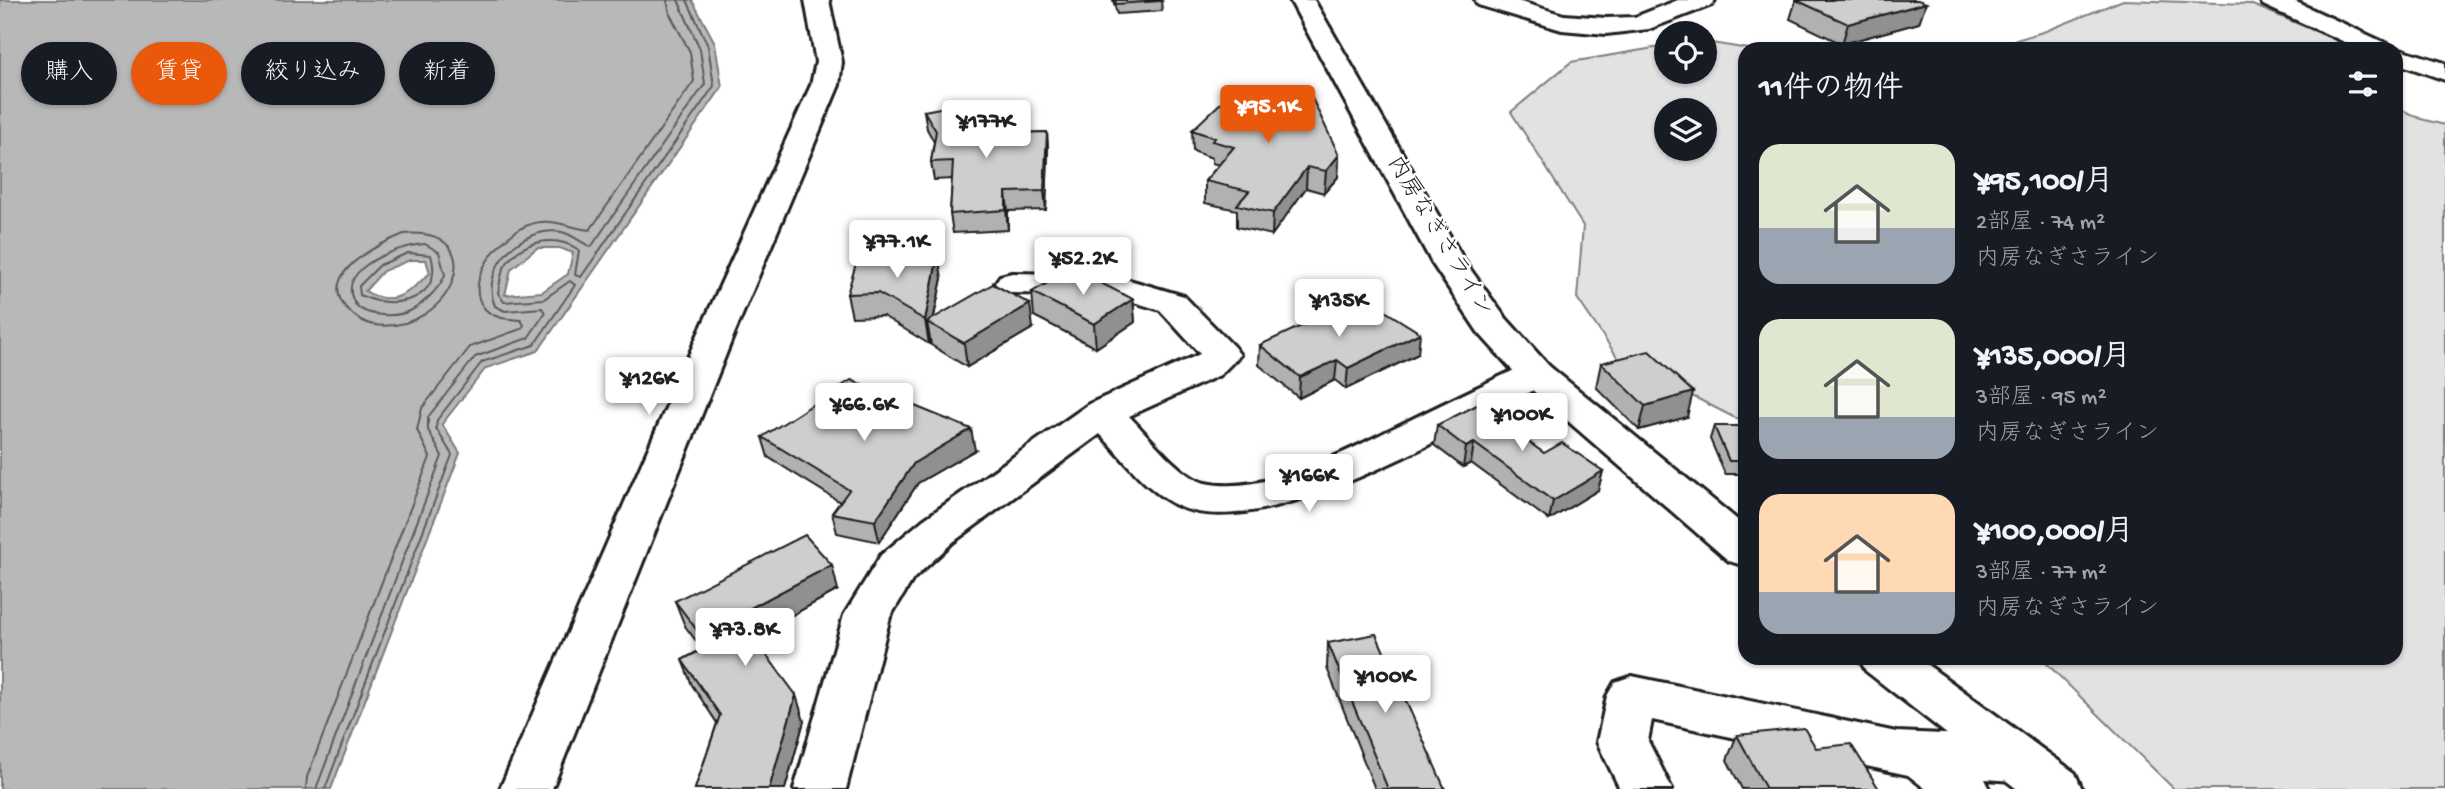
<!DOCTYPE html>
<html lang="ja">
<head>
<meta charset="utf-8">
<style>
  :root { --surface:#171b24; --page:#20242c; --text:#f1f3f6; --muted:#9ea1a6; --accent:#ea580c }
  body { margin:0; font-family:"Gochi Hand","Klee One",sans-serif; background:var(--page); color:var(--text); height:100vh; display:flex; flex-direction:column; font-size:26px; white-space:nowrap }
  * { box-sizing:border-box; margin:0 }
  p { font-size:23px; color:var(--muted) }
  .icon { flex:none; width:38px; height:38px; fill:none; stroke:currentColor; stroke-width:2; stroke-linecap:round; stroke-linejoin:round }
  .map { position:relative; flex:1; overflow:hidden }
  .sheet { position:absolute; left:1738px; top:42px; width:665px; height:623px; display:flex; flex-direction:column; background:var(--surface); border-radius:21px; box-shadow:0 2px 5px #0004 }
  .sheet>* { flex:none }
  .hud { position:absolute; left:21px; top:42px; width:665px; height:63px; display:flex; gap:14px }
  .buttons { position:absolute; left:1654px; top:21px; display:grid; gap:14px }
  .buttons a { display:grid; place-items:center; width:63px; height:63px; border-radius:50%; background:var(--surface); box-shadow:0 2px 5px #0004; font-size:35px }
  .price { position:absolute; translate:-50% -60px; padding:0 16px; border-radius:7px; background:#fff; color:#222; font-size:23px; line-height:46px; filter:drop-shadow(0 2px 4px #0008) }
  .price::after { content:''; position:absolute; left:50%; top:42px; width:21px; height:16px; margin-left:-10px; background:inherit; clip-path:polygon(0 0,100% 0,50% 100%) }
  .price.on { background:var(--accent); color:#fff }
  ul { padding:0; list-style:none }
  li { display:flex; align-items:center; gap:21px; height:175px; padding:0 21px }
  li span { display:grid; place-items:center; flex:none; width:196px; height:140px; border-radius:21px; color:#555 }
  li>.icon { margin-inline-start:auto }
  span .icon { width:84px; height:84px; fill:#fffc; stroke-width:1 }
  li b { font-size:30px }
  h2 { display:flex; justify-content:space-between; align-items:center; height:84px; padding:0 21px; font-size:30px }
  .pill { padding:0 24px; border-radius:32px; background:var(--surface); box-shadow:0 2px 5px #0004; font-size:24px; line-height:63px }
  .pill.on { background:var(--accent); color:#fff }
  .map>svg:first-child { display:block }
  .green { fill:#e2e2e2; stroke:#7f7f7f; stroke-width:2; fill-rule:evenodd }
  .water { fill:#b8b8b8; stroke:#7a7a7a; stroke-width:2; fill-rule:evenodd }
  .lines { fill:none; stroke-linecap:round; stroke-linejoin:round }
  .shore { stroke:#5a5a5a; stroke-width:2 }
  .minor-casing { stroke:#1c1c1c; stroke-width:6 }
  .highway-casing { stroke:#1c1c1c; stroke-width:6 }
  .minor { fill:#fff; fill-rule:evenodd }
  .highway { fill:#fff; fill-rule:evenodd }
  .wall { fill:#b1b1b1; stroke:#1c1c1c; stroke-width:2 }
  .shaded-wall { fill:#909090; stroke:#1c1c1c; stroke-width:2 }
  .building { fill:#cecece; stroke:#1c1c1c; stroke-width:2 }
  .labels { text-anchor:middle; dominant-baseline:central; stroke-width:5; stroke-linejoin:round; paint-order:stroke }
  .street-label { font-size:23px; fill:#1c1c1c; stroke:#fff }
</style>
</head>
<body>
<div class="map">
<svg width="2445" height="789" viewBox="0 0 2445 789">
  <rect width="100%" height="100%" fill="#fff"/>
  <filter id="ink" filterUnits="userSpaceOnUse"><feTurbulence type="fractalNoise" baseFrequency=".0143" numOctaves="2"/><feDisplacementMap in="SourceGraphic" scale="14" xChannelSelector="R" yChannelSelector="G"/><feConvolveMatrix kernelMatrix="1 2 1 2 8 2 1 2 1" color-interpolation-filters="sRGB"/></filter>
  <g filter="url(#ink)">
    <g class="green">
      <polygon points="2123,0 2250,4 2359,49 1986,49 2046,31"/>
      <path d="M 1705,42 L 1749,49 L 1745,49 L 1745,423 L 1618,358 L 1577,298 L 1583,226 L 1511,112 L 1571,62 L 1666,46 L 1666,72 L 1704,72 ZM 1666,110 L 1704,110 L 1704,149 L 1666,149 Z"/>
      <polygon points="2396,107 2421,119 2445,125 2445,789 2174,789 2041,658 2396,658"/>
    </g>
    <path class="water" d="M 0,0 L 692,0 L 715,43 L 722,87 L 538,351 L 486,368 L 442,424 L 460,453 L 331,789 L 0,789 ZM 537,248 L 560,248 L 573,253 L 568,274 L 542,292 L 505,295 L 511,269 ZM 410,260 L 426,260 L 430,273 C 408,293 394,308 365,291 L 383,271 Z"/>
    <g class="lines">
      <g class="shore">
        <path d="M 404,234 C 494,226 454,335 374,325 C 363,323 355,317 347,309 C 315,274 379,244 404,234 Z"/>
        <path d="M 425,244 L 439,252 L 445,275 C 440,288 424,303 412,310 C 397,318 361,318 353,300 C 338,266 402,245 425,244 Z"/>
        <path d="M 408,253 L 431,255 C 445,301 392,311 360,295 L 359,286 L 380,265 Z"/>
        <path d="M 306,789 L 307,777 L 430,457 L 417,430 L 422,408 L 470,347 L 521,329 L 524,325 L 521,320 C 508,319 495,319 485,309 C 460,281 504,232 531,224 C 551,217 570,228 590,230 L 694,81 L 690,52 L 670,14 L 667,0"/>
        <path d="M 316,789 L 442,456 L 428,430 L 428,417 L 475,357 L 528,338 L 545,313 L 542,308 L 505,311 L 495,306 C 479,268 522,225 562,232 C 571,234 582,243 591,247 L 705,84 L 700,49 L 678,0"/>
        <path d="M 325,789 L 452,455 L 436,428 L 437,420 L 482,362 L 534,345 L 575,285 L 570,281 L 544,299 L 504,302 L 498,293 C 500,284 500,274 505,266 C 521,240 555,234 579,250 L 575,275 L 581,277 L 714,86 L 708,46 L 687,0"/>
      </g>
      <g class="minor-casing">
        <g id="minor">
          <polygon points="805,0 829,0 842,62 839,85 732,339 552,789 500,789 696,339 811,85 816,62"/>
          <polygon points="1475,0 1514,0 1564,15 1606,18 1635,17 1678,0 1715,0 1712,5 1649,29 1606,34 1562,30 1478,5"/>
          <polygon points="2260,0 2292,0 2394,47 2445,63 2445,80 2396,63 2396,49 2360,49 2263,5"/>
          <path d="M 1012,273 L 1112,275 L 1184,296 L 1234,347 L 1240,355 L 1220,375 L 1129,416 C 1147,434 1181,478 1205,483 C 1267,496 1348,450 1402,424 C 1442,404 1482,385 1523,366 L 1536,362 L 1549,366 L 1555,374 L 1549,382 C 1466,424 1273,541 1183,508 C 1149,495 1125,460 1100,434 L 953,542 L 913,579 L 890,617 L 846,789 L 794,789 L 844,615 L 881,555 L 923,520 L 1089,404 L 1200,354 L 1160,310 L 1110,295 L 1012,293 L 1000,290 L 995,283 L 1000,276 Z"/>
          <polygon points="1632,676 1896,732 2014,737 2032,744 2040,759 2032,774 2014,781 1985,779 1990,789 1926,789 1908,775 1652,720 1648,741 1672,789 1620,789 1597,742 1607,696 1615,682"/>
        </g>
      </g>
      <g class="highway-casing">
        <g id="highway">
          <polygon points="1290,0 1314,0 1465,262 1504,316 1549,366 1745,526 1745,566 1729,561 1523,382 1478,332 1432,263"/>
          <polygon points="1859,658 1918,658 2075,773 2082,789 2017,789 1866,671"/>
        </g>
      </g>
      <use href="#minor" class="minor"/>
      <use href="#highway" class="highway"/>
    </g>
    <g class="wall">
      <polygon points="1113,0 1161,0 1162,11 1117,14"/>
      <polygon points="1796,0 1919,23 1842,44 1790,19"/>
      <polygon points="924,111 988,134 1047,132 1048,150 1046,210 1008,211 1008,230 953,233 950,214 952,179 934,180 931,162 934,142 927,129"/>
      <polygon points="1192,130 1339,155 1338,177 1324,193 1306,188 1272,235 1237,227 1237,210 1205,203 1205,181 1219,165 1212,163 1212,158 1193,151"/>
      <polygon points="942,278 934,317 1033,328 967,367 931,345 930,339 929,344 883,316 852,317 847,294"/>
      <polygon points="1032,292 1133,299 1135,322 1096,348 1034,316"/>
      <polygon points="1331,318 1418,354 1346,389 1335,380 1299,398 1259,365 1260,345"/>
      <polygon points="1601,363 1687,417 1639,430 1596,387"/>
      <polygon points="1437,425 1544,453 1603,471 1598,490 1549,520 1471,463 1463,467 1434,445"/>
      <polygon points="1714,426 1745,426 1745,474 1725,474 1710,439"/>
      <polygon points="762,437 975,450 918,483 879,542 837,533 832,513 840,502 768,457"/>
      <polygon points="838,590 752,637 804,721 785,789 695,789 717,723 692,685 682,660 702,649 685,626 675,601"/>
      <polygon points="1328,643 1445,789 1375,789 1327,668"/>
      <polygon points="1737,735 1816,748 1879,789 1742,789 1727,760"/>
    </g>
    <g class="shaded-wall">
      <polygon points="1926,3 1919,23 1842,44 1848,24"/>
      <polygon points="1047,132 1048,150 1046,210 1044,191"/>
      <polygon points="1339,155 1338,177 1324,193 1326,171"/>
      <polygon points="1307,167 1306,188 1272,235 1273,213"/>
      <polygon points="1006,192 1008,211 1008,230 1006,210"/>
      <polygon points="938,255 942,278 932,325 927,322 930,339 929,344 925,320"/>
      <polygon points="1133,299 1135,322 1096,348 1094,324"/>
      <polygon points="1030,304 1033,328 967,367 964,343"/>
      <polygon points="1420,333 1418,354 1346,389 1348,368"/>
      <polygon points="1337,360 1335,380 1299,398 1300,377"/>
      <polygon points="1693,392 1687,417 1639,430 1645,406"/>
      <polygon points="971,429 975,450 918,483 879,542 875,521 914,463"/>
      <polygon points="1474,443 1471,463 1463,467 1466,447"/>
      <polygon points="1603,471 1598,490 1549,520 1553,501"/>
      <polygon points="832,565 838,590 745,641 737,615"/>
      <polygon points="796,695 804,721 785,789 769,789"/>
    </g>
    <g class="building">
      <polygon points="1115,0 1161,0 1162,1 1116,4"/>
      <polygon points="1796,0 1918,0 1926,3 1848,24"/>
      <polygon points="1309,92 1339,155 1326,171 1307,167 1273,213 1237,205 1249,191 1205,181 1234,147 1212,141 1215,138 1192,130 1226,98"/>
      <polygon points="966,103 988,134 1047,132 1044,191 1006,192 1006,210 950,214 953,161 931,162 936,131 924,111"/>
      <polygon points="938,255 925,320 878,293 847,294 858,257"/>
      <polygon points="1063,274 1083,274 1133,299 1094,324 1032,292"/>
      <polygon points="993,284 1030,304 964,343 927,322"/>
      <polygon points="1369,301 1420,333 1348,368 1337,360 1300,377 1260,345 1327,314 1331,318"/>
      <polygon points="1649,351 1693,392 1645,406 1601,363"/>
      <polygon points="851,380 971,429 914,463 875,521 832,513 849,490 762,437"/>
      <polygon points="1477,405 1544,453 1562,443 1603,471 1553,501 1474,443 1466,447 1437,425"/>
      <polygon points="1714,426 1745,426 1745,461 1729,461"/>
      <polygon points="805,535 832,565 737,615 796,695 769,789 695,789 720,715 682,660 709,646 675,601"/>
      <polygon points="1376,634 1445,789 1388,789 1328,643"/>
      <polygon points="1804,728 1816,748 1851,744 1879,789 1766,789 1737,735"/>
    </g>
  </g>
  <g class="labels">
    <g class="street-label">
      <text transform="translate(1439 237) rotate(59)">内房なぎさライン</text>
    </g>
  </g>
</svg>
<div class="buttons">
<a><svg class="icon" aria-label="locate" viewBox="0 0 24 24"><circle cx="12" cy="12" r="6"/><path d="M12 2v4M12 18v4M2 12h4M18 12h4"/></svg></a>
<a><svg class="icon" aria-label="layers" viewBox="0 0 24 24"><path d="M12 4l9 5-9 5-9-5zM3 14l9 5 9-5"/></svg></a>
</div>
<b class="price on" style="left:1268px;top:145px">¥95.1K</b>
<b class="price" style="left:986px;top:160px">¥177K</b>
<b class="price" style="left:897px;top:280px">¥77.1K</b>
<b class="price" style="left:1083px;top:297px">¥52.2K</b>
<b class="price" style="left:1339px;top:339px">¥135K</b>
<b class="price" style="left:649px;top:417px">¥126K</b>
<b class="price" style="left:864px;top:443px">¥66.6K</b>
<b class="price" style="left:1522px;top:453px">¥100K</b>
<b class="price" style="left:1309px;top:514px">¥166K</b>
<b class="price" style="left:745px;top:668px">¥73.8K</b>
<b class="price" style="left:1385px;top:715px">¥100K</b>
<div class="hud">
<a class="pill">購入</a>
<a class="pill on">賃貸</a>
<a class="pill">絞り込み</a>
<a class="pill">新着</a>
</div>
<section class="sheet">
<h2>11件の物件<svg class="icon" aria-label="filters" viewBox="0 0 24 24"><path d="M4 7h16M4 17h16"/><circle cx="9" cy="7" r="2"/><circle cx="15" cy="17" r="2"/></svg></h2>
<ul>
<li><span style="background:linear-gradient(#dfe7d0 60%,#9aa5b1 0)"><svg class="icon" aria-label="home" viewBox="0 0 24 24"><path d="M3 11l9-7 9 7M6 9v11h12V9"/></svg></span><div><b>¥95,100/月</b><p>2部屋 · 74 m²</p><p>内房なぎさライン</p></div></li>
<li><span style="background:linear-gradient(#dfe7d0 70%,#9aa5b1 0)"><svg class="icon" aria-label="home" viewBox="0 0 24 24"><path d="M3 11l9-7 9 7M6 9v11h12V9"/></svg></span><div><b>¥135,000/月</b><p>3部屋 · 95 m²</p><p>内房なぎさライン</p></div></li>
<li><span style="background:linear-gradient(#ffd9b3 70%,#9aa5b1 0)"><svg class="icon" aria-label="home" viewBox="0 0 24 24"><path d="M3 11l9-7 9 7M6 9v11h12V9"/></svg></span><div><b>¥100,000/月</b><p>3部屋 · 77 m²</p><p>内房なぎさライン</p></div></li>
</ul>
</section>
</div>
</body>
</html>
